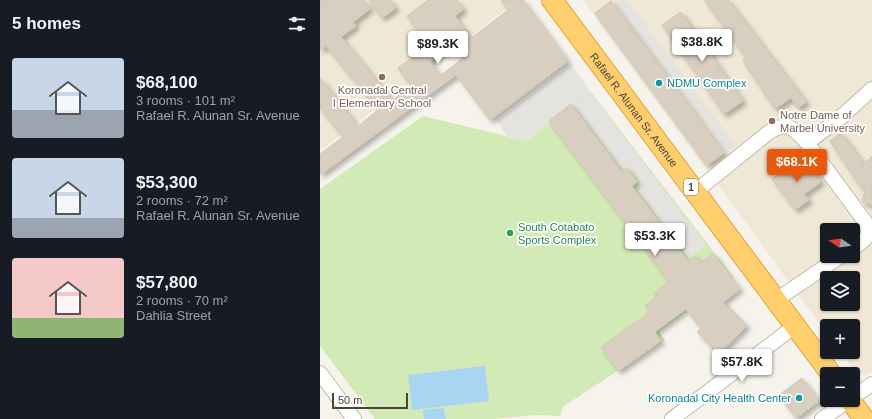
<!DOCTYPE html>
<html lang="en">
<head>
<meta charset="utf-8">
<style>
  :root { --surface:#171b24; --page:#242831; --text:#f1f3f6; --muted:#9ea1a6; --accent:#ea580c }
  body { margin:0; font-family:Helvetica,sans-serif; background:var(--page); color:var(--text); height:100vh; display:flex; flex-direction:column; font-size:15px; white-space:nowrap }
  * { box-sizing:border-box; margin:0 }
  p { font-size:13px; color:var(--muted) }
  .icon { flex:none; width:22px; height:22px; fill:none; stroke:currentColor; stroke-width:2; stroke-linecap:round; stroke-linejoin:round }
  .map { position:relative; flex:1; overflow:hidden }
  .sheet { display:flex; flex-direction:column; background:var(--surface); width:320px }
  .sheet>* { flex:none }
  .needle { width:26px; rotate:283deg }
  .controls { position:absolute; left:500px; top:223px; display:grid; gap:8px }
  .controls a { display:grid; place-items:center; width:40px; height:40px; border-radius:4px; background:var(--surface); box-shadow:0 1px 3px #0004; font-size:20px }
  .scale { position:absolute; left:12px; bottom:10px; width:76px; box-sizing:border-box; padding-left:4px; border:2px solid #4b4439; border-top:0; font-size:11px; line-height:14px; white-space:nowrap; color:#4b4439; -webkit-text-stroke:3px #fff; paint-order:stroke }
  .price { position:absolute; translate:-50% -34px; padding:0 9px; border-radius:4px; background:#fff; color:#222; font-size:13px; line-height:26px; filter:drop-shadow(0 1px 2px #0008) }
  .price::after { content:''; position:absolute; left:50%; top:24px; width:12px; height:9px; margin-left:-6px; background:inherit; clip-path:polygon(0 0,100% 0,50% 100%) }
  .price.selected { background:var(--accent); color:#fff }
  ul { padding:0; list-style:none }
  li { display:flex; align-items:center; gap:12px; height:100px; padding:0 12px }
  li span { display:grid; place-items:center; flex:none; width:112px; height:80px; border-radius:4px; color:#555 }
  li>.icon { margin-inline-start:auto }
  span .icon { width:48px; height:48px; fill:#fffc; stroke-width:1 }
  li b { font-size:17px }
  h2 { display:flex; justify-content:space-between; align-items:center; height:48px; padding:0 12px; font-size:17px }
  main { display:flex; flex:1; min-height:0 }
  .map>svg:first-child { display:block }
  .education { fill:#efe8d6; fill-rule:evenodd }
  .green { fill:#d2eab5 }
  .parking { fill:#e5e3e0 }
  .water { fill:#a9d4f2 }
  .building { fill:#d8cfc1; stroke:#d3c7b4; fill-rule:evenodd; filter:url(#shadow) }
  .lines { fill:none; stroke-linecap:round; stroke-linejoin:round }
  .minor-casing { stroke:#c2bbae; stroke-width:16 }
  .highway-casing { stroke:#e0a43c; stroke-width:22 }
  .minor { stroke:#fff; stroke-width:14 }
  .highway { stroke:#ffcf6e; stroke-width:20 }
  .education-dot { fill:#8d6e63; stroke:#fff; stroke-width:1.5 }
  .culture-dot { fill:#0f9aa8; stroke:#fff; stroke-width:1.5 }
  .leisure-dot { fill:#2e9e5b; stroke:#fff; stroke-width:1.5 }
  .labels { text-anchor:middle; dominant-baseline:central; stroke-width:3.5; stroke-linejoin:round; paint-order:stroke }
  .shield { fill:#fff; stroke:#817c74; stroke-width:1 }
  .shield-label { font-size:10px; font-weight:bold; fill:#4b4439 }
  .culture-label { font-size:11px; fill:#0d838f; stroke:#fff; text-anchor:start }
  .education-label { font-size:11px; fill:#785e54; stroke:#fff }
  .street-label { font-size:11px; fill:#4b4439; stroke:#fff }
  .leisure-label { font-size:11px; fill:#27864d; stroke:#fff; text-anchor:start }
</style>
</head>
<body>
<main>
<section class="sheet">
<h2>5 homes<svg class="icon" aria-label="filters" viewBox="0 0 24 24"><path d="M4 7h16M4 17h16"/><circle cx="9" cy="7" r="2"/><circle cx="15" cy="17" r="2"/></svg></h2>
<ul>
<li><span style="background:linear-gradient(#c9d6e8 65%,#9aa5b1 0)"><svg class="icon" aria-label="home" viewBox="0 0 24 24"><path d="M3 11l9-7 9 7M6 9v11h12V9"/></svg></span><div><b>$68,100</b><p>3 rooms · 101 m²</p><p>Rafael R. Alunan Sr. Avenue</p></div></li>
<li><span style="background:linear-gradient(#c9d6e8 75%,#9aa5b1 0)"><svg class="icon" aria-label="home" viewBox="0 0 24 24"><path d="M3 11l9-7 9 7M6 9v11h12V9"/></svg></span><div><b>$53,300</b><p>2 rooms · 72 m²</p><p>Rafael R. Alunan Sr. Avenue</p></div></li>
<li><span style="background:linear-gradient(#f6c9c9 75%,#8fb573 0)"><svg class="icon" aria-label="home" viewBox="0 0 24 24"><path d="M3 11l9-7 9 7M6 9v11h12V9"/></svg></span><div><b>$57,800</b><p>2 rooms · 70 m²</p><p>Dahlia Street</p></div></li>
</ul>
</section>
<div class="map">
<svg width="552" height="419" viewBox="0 0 552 419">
  <defs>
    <filter id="shadow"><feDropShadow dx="3.5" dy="3.5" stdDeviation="2" flood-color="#0004"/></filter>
  </defs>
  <rect width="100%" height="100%" fill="#f6f3ec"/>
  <g class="education">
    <polygon points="0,0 198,0 0,151"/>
    <path d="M 263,0 L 552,0 L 552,371 L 546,375 L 535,372 L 520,352 L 533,352 L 533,326 L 507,326 L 507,334 ZM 507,230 L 533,230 L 533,256 L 507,256 ZM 507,278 L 533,278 L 533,304 L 507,304 Z"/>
  </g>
  <polygon class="green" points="271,92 413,277 339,331 345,340 244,406 240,416 217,415 175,419 55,419 0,346 0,189 103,116 206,141 251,104"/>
  <g class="parking">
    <polygon points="295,0 307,0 415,144 406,151 293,1"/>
    <polygon points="251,64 271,92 206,141 187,136 177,121"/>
    <polygon points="271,93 386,245 369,258 315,187 320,183 308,166 302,170 254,106"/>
  </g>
  <g class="water">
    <polygon points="165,366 169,401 92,410 88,375"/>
    <polygon points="124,408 126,419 104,419 103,410"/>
  </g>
  <g class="building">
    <path d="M 0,0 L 44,0 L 50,9 L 33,22 L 36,26 L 21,37 L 73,100 L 91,86 L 78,68 L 101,51 L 100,50 L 108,44 L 87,16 L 108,0 L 136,0 L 144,9 L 135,16 L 151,38 L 188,10 L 181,0 L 203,0 L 248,61 L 170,120 L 136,75 L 0,175 L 0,154 L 23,137 L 0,108 L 0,78 L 38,126 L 58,110 L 6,46 L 0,50 ZM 134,43 L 144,57 L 120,76 L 110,61 Z"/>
    <polygon points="49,0 70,0 76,8 62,18"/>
    <polygon points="384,0 408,0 486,102 478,108 471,98 455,109 423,61 425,56"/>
    <polygon points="291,1 404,153 387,165 275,13"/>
    <polygon points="361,12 423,101 404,114 342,25"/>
    <polygon points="251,104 302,172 307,168 317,182 312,186 368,261 375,256 380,263 393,253 420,289 403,302 427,326 398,354 377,332 381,329 366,309 335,332 341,341 298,371 281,347 330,312 325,306 337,296 334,293 349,281 229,121"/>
    <polygon points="521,133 544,164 552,156 552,205 542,202 545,190 538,183 510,141"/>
    <polygon points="482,157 501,182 484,194 489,200 475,210 452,179"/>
    <polygon points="482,378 499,401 476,418 459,395"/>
  </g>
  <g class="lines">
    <g class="minor-casing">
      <g id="minor">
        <polyline points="487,143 520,118 552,89"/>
        <path d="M 375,192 L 448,133 C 467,120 474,128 487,143 L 546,223 C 552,237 544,241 533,248"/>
        <polyline points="456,300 521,256"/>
        <polyline points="0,373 34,419"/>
        <polyline points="533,397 552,384"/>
        <polyline points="352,419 475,326"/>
        <polyline points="502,419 529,400"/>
      </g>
    </g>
    <g class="highway-casing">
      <g id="highway">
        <path id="s1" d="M 232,0 L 511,374"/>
        <polyline points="530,400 544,419"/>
      </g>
    </g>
    <use href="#minor" class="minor"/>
    <use href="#highway" class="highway"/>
  </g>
  <g class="education-dot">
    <circle cx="62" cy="77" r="4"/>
    <circle cx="452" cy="121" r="4"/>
  </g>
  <g class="culture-dot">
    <circle cx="339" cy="83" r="4"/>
    <circle cx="479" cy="398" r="4"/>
  </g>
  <circle class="leisure-dot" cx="190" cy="233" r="4"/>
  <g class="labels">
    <rect class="shield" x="364" y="179" width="14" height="16" rx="3"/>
    <g class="shield-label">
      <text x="371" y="187">1</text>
    </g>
    <g class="culture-label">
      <text x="347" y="83">NDMU Complex</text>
      <text x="471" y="398" text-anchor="end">Koronadal City Health Center</text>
    </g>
    <g class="education-label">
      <text x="62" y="90">Koronadal Central<tspan x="62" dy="13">I Elementary School</tspan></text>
      <text x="460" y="115" text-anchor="start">Notre Dame of<tspan x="460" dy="13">Marbel University</tspan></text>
    </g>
    <g class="street-label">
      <text stroke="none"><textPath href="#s1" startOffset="137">Rafael R. Alunan Sr. Avenue</textPath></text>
    </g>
    <g class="leisure-label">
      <text x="198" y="227">South Cotabato<tspan x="198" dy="13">Sports Complex</tspan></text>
    </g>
  </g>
</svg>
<div class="controls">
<a><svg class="needle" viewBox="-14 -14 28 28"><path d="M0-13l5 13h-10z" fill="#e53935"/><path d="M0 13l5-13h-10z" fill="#9ea1a6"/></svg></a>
<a><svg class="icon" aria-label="layers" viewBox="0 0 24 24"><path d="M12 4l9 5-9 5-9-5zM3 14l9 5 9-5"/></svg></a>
<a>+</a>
<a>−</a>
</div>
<div class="scale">50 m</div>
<b class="price" style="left:382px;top:63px">$38.8K</b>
<b class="price" style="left:118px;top:65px">$89.3K</b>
<b class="price selected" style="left:477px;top:183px">$68.1K</b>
<b class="price" style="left:335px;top:257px">$53.3K</b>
<b class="price" style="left:422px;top:383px">$57.8K</b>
</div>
</main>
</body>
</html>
